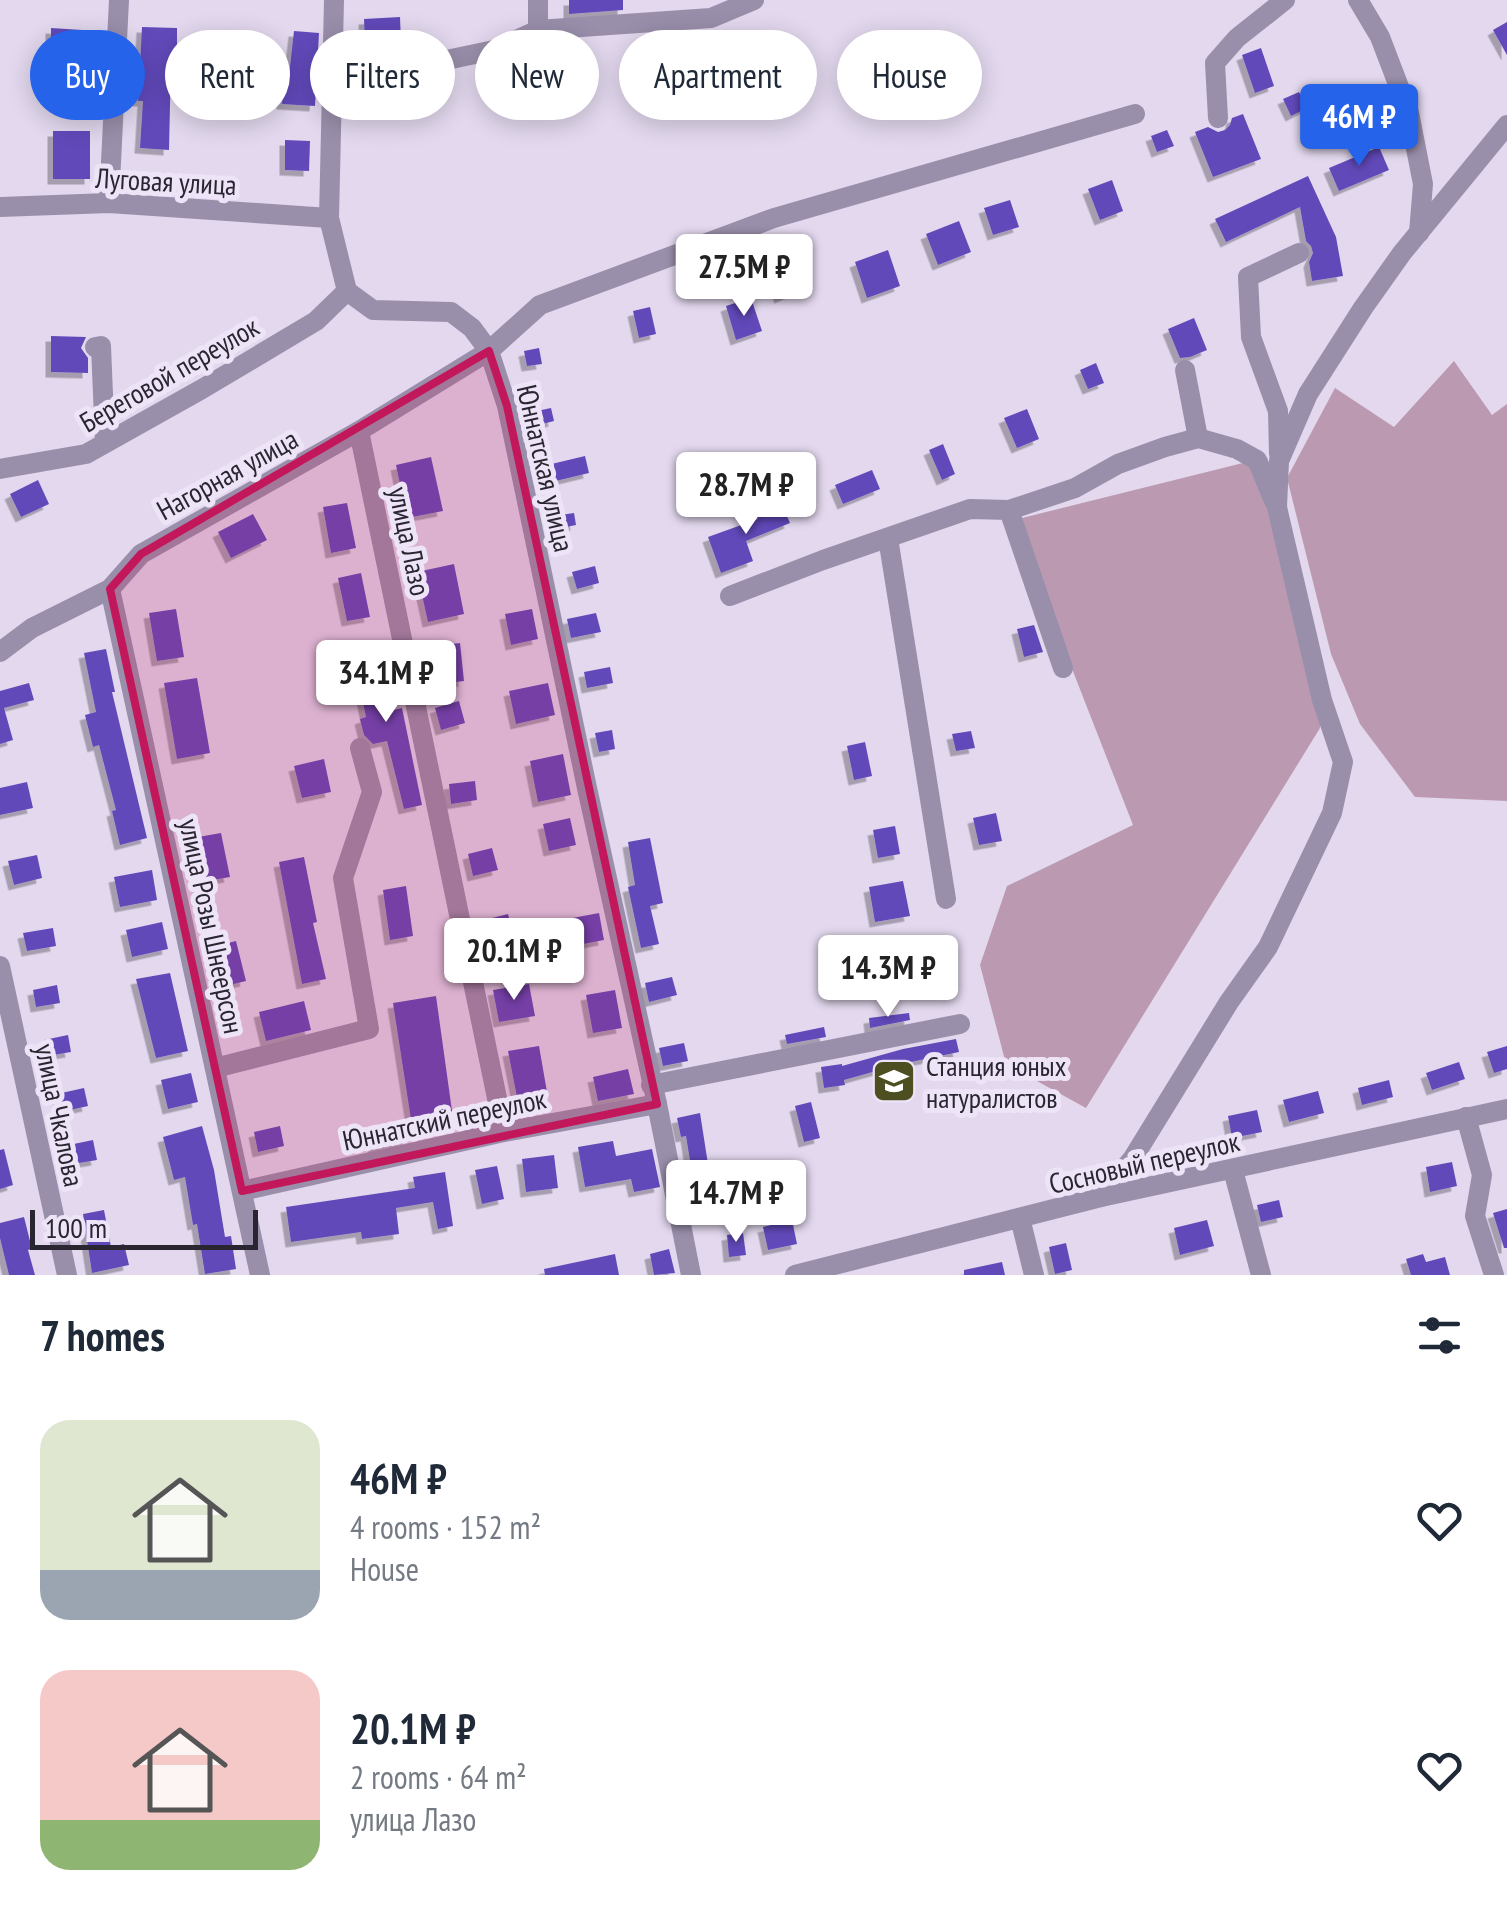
<!DOCTYPE html>
<html lang="en">
<head>
<meta charset="utf-8">
<style>
  :root { --surface:#fff; --page:#f2f2f3; --text:#1f2937; --muted:#747a83; --accent:#2563eb }
  body { margin:0; font-family:"PT Sans Narrow",sans-serif; background:var(--page); color:var(--text); height:100vh; display:flex; flex-direction:column; font-size:38px; white-space:nowrap }
  * { box-sizing:border-box; margin:0 }
  p { font-size:32px; color:var(--muted) }
  .icon { flex:none; width:55px; height:55px; fill:none; stroke:currentColor; stroke-width:2; stroke-linecap:round; stroke-linejoin:round }
  .map { position:relative; height:1275px; overflow:hidden }
  .details { display:flex; flex-direction:column; background:var(--surface); flex:1 }
  .details>* { flex:none }
  .top-card { position:absolute; left:30px; top:30px; width:1000px; height:90px; display:flex; gap:20px }
  .scale { position:absolute; left:30px; bottom:25px; width:228px; box-sizing:border-box; padding-left:10px; border:5px solid #292632; border-top:0; font-size:28px; line-height:35px; white-space:nowrap; color:#292632; -webkit-text-stroke:8px #eee4f7; paint-order:stroke }
  .price { position:absolute; translate:-50% -85px; padding:0 22px; border-radius:10px; background:#fff; color:#222; font-size:32px; line-height:65px; filter:drop-shadow(0 2px 5px #0008) }
  .price::after { content:''; position:absolute; left:50%; top:60px; width:30px; height:22px; margin-left:-15px; background:inherit; clip-path:polygon(0 0,100% 0,50% 100%) }
  .price.active { background:var(--accent); color:#fff }
  ul { padding:0; list-style:none }
  li { display:flex; align-items:center; gap:30px; height:250px; padding:0 40px }
  li span { display:grid; place-items:center; flex:none; width:280px; height:200px; border-radius:30px; color:#555 }
  li>.icon { margin-inline-start:auto }
  span .icon { width:120px; height:120px; fill:#fffc; stroke-width:1 }
  li b { font-size:42px }
  h2 { display:flex; justify-content:space-between; align-items:center; height:120px; padding:0 40px; font-size:42px }
  .pill { padding:0 35px; border-radius:45px; background:var(--surface); box-shadow:0 5px 25px #0003; font-size:35px; line-height:90px }
  .pill.active { background:var(--accent); color:#fff }
  .map>svg:first-child { display:block }
  .green { fill:#bb9ab1 }
  .building { fill:#624aba; filter:url(#shadow) }
  .lines { fill:none; stroke-linecap:round; stroke-linejoin:round }
  .minor { stroke:#9a8fab; stroke-width:20 }
  .marked { fill:#c2185b; fill-opacity:0.2; stroke:#c2185b; stroke-width:8; stroke-linejoin:round }
  .labels { text-anchor:middle; dominant-baseline:central; stroke-width:10; stroke-linejoin:round; paint-order:stroke }
  .street-label { font-size:28px; fill:#292632; stroke:#eee4f7 }
  .poi-label { font-size:28px; fill:#292632; stroke:#eee4f7; text-anchor:start }
</style>
</head>
<body>
<div class="map">
<svg width="1507" height="1275" viewBox="0 0 1507 1275">
  <defs>
    <filter id="shadow"><feDropShadow dx="-5.5" dy="5.5" stdDeviation="0" flood-color="#0004"/></filter>
  </defs>
  <rect width="100%" height="100%" fill="#e3d8ee"/>
  <g class="green">
    <polygon points="1454,361 1492,415 1507,404 1507,801 1415,797 1360,724 1331,654 1287,478 1335,388 1394,427"/>
    <polygon points="1267,457 1322,700 1320,728 1086,1108 1006,1064 980,965 1007,886 1133,825 1014,520"/>
  </g>
  <g class="building">
    <polygon points="569,0 623,0 623,10 569,14"/>
    <polygon points="400,17 401,42 365,44 364,19"/>
    <polygon points="1507,22 1507,55 1493,30"/>
    <polygon points="142,27 177,28 177,60 171,60 169,150 140,148 143,101 138,101"/>
    <polygon points="51,28 98,31 96,57 51,54"/>
    <polygon points="294,31 319,33 315,106 282,104 283,84 288,84"/>
    <polygon points="1261,48 1274,86 1255,93 1242,55"/>
    <polygon points="1299,92 1307,108 1291,116 1283,99"/>
    <polygon points="1243,114 1261,159 1213,177 1195,132 1208,127 1218,132 1225,130 1230,125 1232,118"/>
    <polygon points="1167,130 1174,146 1157,152 1151,136"/>
    <rect x="53" y="131" width="37" height="48"/>
    <polygon points="285,140 310,141 309,171 285,170"/>
    <polygon points="1379,147 1389,170 1339,191 1329,168"/>
    <polygon points="1308,176 1336,237 1343,276 1312,281 1309,262 1313,253 1311,246 1306,241 1300,207 1226,242 1215,219"/>
    <polygon points="1112,180 1123,211 1100,220 1088,189"/>
    <polygon points="1010,200 1019,227 993,235 984,208"/>
    <polygon points="959,221 971,252 938,265 926,234"/>
    <polygon points="888,250 900,286 867,298 855,262"/>
    <polygon points="788,257 801,289 780,298 767,266"/>
    <polygon points="751,298 762,331 736,340 726,306"/>
    <polygon points="650,307 656,334 639,338 633,311"/>
    <polygon points="1194,318 1207,350 1190,357 1180,358 1168,329"/>
    <polygon points="51,336 86,337 81,348 88,358 88,373 51,372"/>
    <polygon points="539,348 542,364 527,366 524,351"/>
    <polygon points="1096,363 1104,383 1088,389 1080,370"/>
    <polygon points="551,408 554,421 535,426 532,412"/>
    <polygon points="1027,409 1039,439 1017,448 1004,418"/>
    <polygon points="943,444 955,474 942,480 929,450"/>
    <polygon points="585,456 589,473 543,484 539,467"/>
    <polygon points="431,457 443,511 407,518 396,465"/>
    <polygon points="872,470 880,489 843,504 835,485"/>
    <polygon points="38,480 49,504 21,517 10,494"/>
    <polygon points="780,500 790,523 746,541 753,561 721,573 708,537 758,519 754,511"/>
    <polygon points="347,503 356,548 331,553 323,507"/>
    <polygon points="574,513 576,525 556,529 554,516"/>
    <polygon points="253,514 267,540 231,558 218,532"/>
    <polygon points="454,564 464,614 428,622 417,572"/>
    <polygon points="595,566 599,583 577,589 572,572"/>
    <polygon points="361,573 370,617 347,621 338,578"/>
    <polygon points="176,609 184,657 157,661 149,613"/>
    <polygon points="532,609 538,639 511,645 505,614"/>
    <polygon points="596,613 601,632 571,638 567,619"/>
    <polygon points="1034,625 1043,652 1024,657 1017,629"/>
    <polygon points="460,643 464,681 440,684 436,646"/>
    <polygon points="377,648 389,711 402,708 422,805 404,809 387,741 373,744 364,735 360,719 366,717 353,653"/>
    <polygon points="106,649 115,692 112,692 147,838 120,845 112,811 116,810 99,745 93,747 85,715 96,712 84,653"/>
    <polygon points="610,667 613,683 587,688 584,672"/>
    <polygon points="197,678 210,753 177,759 164,683"/>
    <polygon points="29,683 34,700 4,708 13,740 0,744 0,691"/>
    <polygon points="548,683 555,715 516,724 509,691"/>
    <polygon points="459,701 465,723 441,730 435,708"/>
    <polygon points="612,730 615,749 599,752 595,733"/>
    <polygon points="971,731 975,748 956,751 952,734"/>
    <polygon points="865,742 872,776 854,780 847,746"/>
    <polygon points="563,754 571,795 538,802 530,761"/>
    <polygon points="324,759 331,792 302,798 294,766"/>
    <polygon points="475,781 477,800 451,804 449,784"/>
    <polygon points="27,782 33,808 0,815 0,788"/>
    <polygon points="996,813 1002,841 979,845 973,818"/>
    <polygon points="570,818 576,845 549,851 543,824"/>
    <polygon points="895,826 900,854 878,858 873,830"/>
    <polygon points="221,833 230,877 207,881 198,837"/>
    <polygon points="650,838 663,903 650,906 659,944 641,948 628,887 635,885 628,842"/>
    <polygon points="492,848 498,870 473,876 468,854"/>
    <polygon points="37,855 42,878 14,885 8,861"/>
    <polygon points="304,857 317,922 313,923 326,979 302,984 279,862"/>
    <polygon points="152,870 157,900 120,907 114,877"/>
    <polygon points="903,881 910,916 875,922 869,887"/>
    <polygon points="406,886 413,936 390,940 383,890"/>
    <polygon points="599,913 604,940 573,946 567,919"/>
    <polygon points="508,914 515,942 487,949 480,921"/>
    <polygon points="162,922 168,949 132,957 126,930"/>
    <polygon points="53,928 56,946 27,951 23,933"/>
    <polygon points="236,941 246,981 221,987 211,947"/>
    <polygon points="170,973 188,1051 156,1058 136,979"/>
    <polygon points="672,977 677,995 649,1002 645,983"/>
    <polygon points="529,984 535,1016 499,1022 493,990"/>
    <polygon points="57,985 60,1003 36,1007 33,990"/>
    <polygon points="615,990 622,1028 593,1033 586,995"/>
    <polygon points="436,996 453,1118 412,1126 393,1003"/>
    <polygon points="304,1001 311,1030 266,1041 259,1012"/>
    <polygon points="909,1013 910,1020 870,1028 869,1018"/>
    <polygon points="824,1027 826,1037 787,1044 785,1035"/>
    <polygon points="68,1035 71,1052 47,1056 44,1040"/>
    <polygon points="956,1039 959,1052 901,1064 844,1080 845,1085 824,1088 821,1067 842,1064 842,1066 903,1049"/>
    <polygon points="684,1043 688,1061 663,1066 659,1048"/>
    <polygon points="539,1046 547,1092 517,1097 508,1051"/>
    <polygon points="1507,1046 1507,1069 1494,1073 1487,1052"/>
    <polygon points="1459,1062 1465,1079 1432,1090 1426,1073"/>
    <polygon points="628,1069 634,1094 598,1101 593,1077"/>
    <polygon points="191,1073 198,1102 168,1109 161,1080"/>
    <polygon points="1389,1080 1393,1097 1362,1105 1358,1088"/>
    <polygon points="84,1088 88,1106 61,1112 57,1094"/>
    <polygon points="1318,1091 1324,1113 1289,1122 1283,1100"/>
    <polygon points="811,1102 820,1138 804,1142 795,1106"/>
    <polygon points="1257,1110 1262,1132 1232,1138 1228,1116"/>
    <polygon points="700,1113 710,1177 693,1179 686,1136 681,1137 677,1118"/>
    <polygon points="202,1126 214,1170 225,1237 231,1236 236,1269 205,1274 197,1224 193,1225 185,1177 174,1180 163,1137"/>
    <polygon points="280,1126 284,1146 258,1152 254,1132"/>
    <polygon points="406,1127 408,1139 374,1147 372,1132"/>
    <polygon points="93,1140 97,1160 73,1164 69,1145"/>
    <polygon points="613,1141 616,1156 652,1149 660,1187 634,1192 631,1179 585,1187 578,1147"/>
    <polygon points="4,1149 13,1185 0,1189 0,1150"/>
    <polygon points="554,1155 558,1188 526,1192 522,1159"/>
    <polygon points="1452,1162 1457,1186 1430,1192 1426,1167"/>
    <polygon points="497,1166 504,1199 482,1204 475,1170"/>
    <polygon points="445,1172 453,1226 438,1229 433,1202 396,1208 399,1234 362,1239 361,1232 291,1242 286,1207 415,1188 413,1177"/>
    <polygon points="1279,1200 1283,1217 1261,1222 1257,1205"/>
    <polygon points="1507,1209 1507,1248 1504,1248 1493,1213"/>
    <polygon points="104,1210 111,1247 124,1244 129,1265 92,1273 83,1214"/>
    <polygon points="24,1217 32,1249 28,1250 35,1275 9,1275 0,1238 0,1223"/>
    <polygon points="792,1220 797,1244 768,1250 763,1227"/>
    <polygon points="1207,1220 1214,1246 1180,1255 1174,1228"/>
    <polygon points="743,1233 746,1255 729,1257 727,1235"/>
    <polygon points="1066,1243 1072,1270 1055,1274 1049,1247"/>
    <polygon points="669,1249 675,1273 654,1275 650,1254"/>
    <polygon points="615,1254 619,1275 545,1275 544,1269"/>
    <polygon points="1423,1254 1426,1262 1445,1257 1450,1275 1411,1275 1406,1259"/>
    <polygon points="1002,1262 1005,1275 964,1275 964,1270"/>
  </g>
  <g class="lines">
    <g class="minor">
      <polyline points="1358,0 1380,37 1409,113 1423,184 1419,233"/>
      <polyline points="538,30 538,0"/>
      <polyline points="331,100 437,62 494,50 538,30 711,18 754,0"/>
      <polyline points="1218,118 1215,63 1237,38 1285,0"/>
      <polyline points="109,203 119,0"/>
      <polyline points="0,207 109,203 329,218"/>
      <polyline points="95,347 101,346 105,443"/>
      <polyline points="1185,370 1198,438"/>
      <polyline points="359,431 504,1132"/>
      <polyline points="1279,454 1278,411 1251,337 1248,277 1299,253"/>
      <polyline points="0,469 86,454 202,389 316,321 347,291"/>
      <polyline points="1009,510 1063,668"/>
      <polyline points="888,538 946,899"/>
      <polyline points="110,589 260,1275"/>
      <polyline points="730,596 823,560 970,509 1009,510 1075,488 1118,464 1165,447 1198,438 1237,449 1257,460 1274,501"/>
      <polyline points="0,652 32,628 110,589 141,554 359,431 489,351 472,328 451,312 373,310 347,291 329,218 334,0"/>
      <polyline points="0,966 67,1275"/>
      <polyline points="215,1068 369,1029 343,878 372,792 360,748"/>
      <polyline points="651,1085 960,1024"/>
      <polyline points="1466,1117 1482,1175 1475,1216 1494,1275"/>
      <polyline points="1233,1170 1261,1275"/>
      <polyline points="242,1191 504,1132 657,1104"/>
      <polyline points="1101,1197 1133,1158 1229,1002 1268,947 1332,813 1343,762 1322,700 1279,516 1277,507 1279,461 1308,394 1363,308 1402,253 1507,125"/>
      <polyline points="1020,1218 1034,1275"/>
      <polyline points="691,1275 657,1104 587,788 507,406 489,351 540,305 774,218 1135,114"/>
      <polyline points="795,1275 1101,1197 1507,1109"/>
    </g>
  </g>
  <path class="marked" d="M 489,351 L 507,406 L 657,1104 L 242,1191 L 110,589 L 141,554 Z"/>
  <defs>
    <g id="school-square" transform="scale(2.25)"><rect x="-9" y="-9" width="18" height="18" rx="4" fill="#4d4f20" stroke="#eee4f7"/><path d="M0-5L7-2L0 1L-7-2ZM-4 1L0 2.5L4 1V4Q0 6-4 4Z" fill="#fff"/></g>
  </defs>
  <g fill-rule="evenodd">
    <use href="#school-square" x="894" y="1081"/>
  </g>
  <g class="labels">
    <g class="street-label">
      <text transform="translate(166 181) rotate(3)">Луговая улица</text>
      <text transform="translate(169 374) rotate(-30)">Береговой переулок</text>
      <text transform="translate(546 468) rotate(77)">Юннатская улица</text>
      <text transform="translate(227 474) rotate(-29)">Нагорная улица</text>
      <text transform="translate(410 541) rotate(78)">улица Лазо</text>
      <text transform="translate(212 926) rotate(78)">улица Розы Шнеерсон</text>
      <text transform="translate(60 1115) rotate(78)">улица Чкалова</text>
      <text transform="translate(444 1119) rotate(-12)">Юннатский переулок</text>
      <text transform="translate(1144 1162) rotate(-13)">Сосновый переулок</text>
    </g>
    <g class="poi-label">
      <text x="926" y="1065">Станция юных<tspan x="926" dy="32">натуралистов</tspan></text>
    </g>
  </g>
</svg>
<div class="scale">100 m</div>
<b class="price active" style="left:1359px;top:169px">46M ₽</b>
<b class="price" style="left:744px;top:319px">27.5M ₽</b>
<b class="price" style="left:746px;top:537px">28.7M ₽</b>
<b class="price" style="left:386px;top:725px">34.1M ₽</b>
<b class="price" style="left:514px;top:1003px">20.1M ₽</b>
<b class="price" style="left:888px;top:1020px">14.3M ₽</b>
<b class="price" style="left:736px;top:1245px">14.7M ₽</b>
<div class="top-card">
<a class="pill active">Buy</a>
<a class="pill">Rent</a>
<a class="pill">Filters</a>
<a class="pill">New</a>
<a class="pill">Apartment</a>
<a class="pill">House</a>
</div>
</div>
<section class="details">
<h2>7 homes<svg class="icon" aria-label="filters" viewBox="0 0 24 24"><path d="M4 7h16M4 17h16"/><circle cx="9" cy="7" r="2"/><circle cx="15" cy="17" r="2"/></svg></h2>
<ul>
<li><span style="background:linear-gradient(#dfe7d0 75%,#9aa5b1 0)"><svg class="icon" aria-label="home" viewBox="0 0 24 24"><path d="M3 11l9-7 9 7M6 9v11h12V9"/></svg></span><div><b>46M ₽</b><p>4 rooms · 152 m²</p><p>House</p></div><svg class="icon" aria-label="heart" viewBox="0 0 24 24"><path d="M12 20l-8-8c-3-5 5-10 8-4 3-6 11-1 8 4z"/></svg></li>
<li><span style="background:linear-gradient(#f6c9c9 75%,#8fb573 0)"><svg class="icon" aria-label="home" viewBox="0 0 24 24"><path d="M3 11l9-7 9 7M6 9v11h12V9"/></svg></span><div><b>20.1M ₽</b><p>2 rooms · 64 m²</p><p>улица Лазо</p></div><svg class="icon" aria-label="heart" viewBox="0 0 24 24"><path d="M12 20l-8-8c-3-5 5-10 8-4 3-6 11-1 8 4z"/></svg></li>
</ul>
</section>
</body>
</html>
